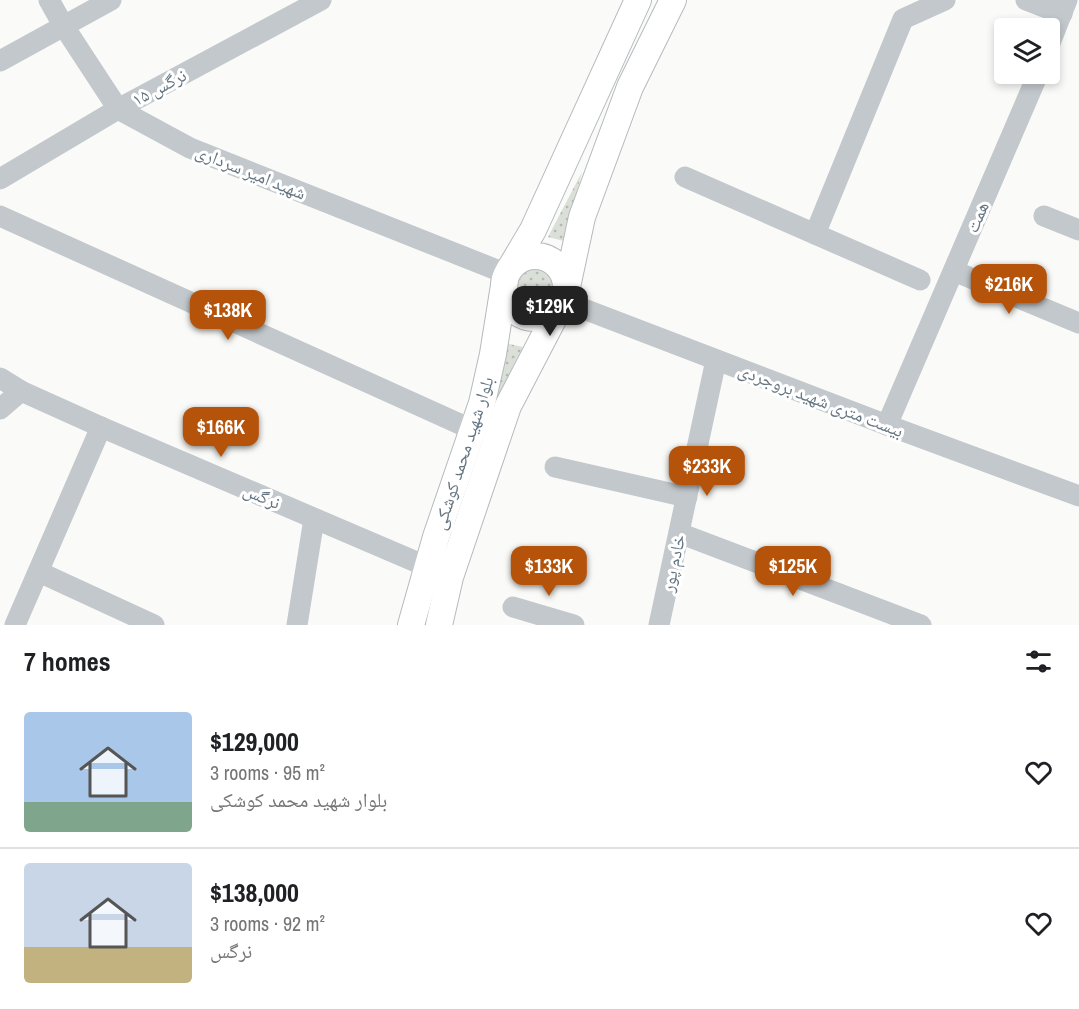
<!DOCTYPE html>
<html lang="en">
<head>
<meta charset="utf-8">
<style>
  :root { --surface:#fff; --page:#f6f6f6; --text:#202124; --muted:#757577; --line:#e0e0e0; --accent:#b45309 }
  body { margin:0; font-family:"Archivo Narrow","Noto Naskh Arabic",sans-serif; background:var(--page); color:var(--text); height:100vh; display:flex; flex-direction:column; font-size:22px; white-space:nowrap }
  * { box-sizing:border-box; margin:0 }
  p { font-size:20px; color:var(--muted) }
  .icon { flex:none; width:33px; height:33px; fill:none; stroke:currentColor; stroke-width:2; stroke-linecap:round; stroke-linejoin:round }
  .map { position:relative; height:625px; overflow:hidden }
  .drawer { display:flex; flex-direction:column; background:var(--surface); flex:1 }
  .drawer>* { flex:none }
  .tools { position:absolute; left:994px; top:18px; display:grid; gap:12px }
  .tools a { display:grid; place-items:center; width:66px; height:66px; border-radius:6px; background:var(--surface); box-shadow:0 3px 9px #0003; font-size:30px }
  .price { position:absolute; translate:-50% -51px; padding:0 14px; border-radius:12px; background:var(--accent); color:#fff; font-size:20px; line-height:39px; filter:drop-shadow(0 2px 3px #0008) }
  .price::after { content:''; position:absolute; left:50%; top:36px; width:18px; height:14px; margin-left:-9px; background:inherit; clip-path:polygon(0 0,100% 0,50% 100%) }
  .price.current { background:#222; color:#fff }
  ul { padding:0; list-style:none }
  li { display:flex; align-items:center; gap:18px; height:150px; padding:0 24px }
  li+li { border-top:2px solid var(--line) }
  li span { display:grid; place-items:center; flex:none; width:168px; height:120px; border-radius:6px; color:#555 }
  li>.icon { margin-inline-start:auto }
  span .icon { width:72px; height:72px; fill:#fffc; stroke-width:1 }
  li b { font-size:26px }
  h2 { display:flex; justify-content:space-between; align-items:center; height:72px; padding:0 24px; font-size:26px }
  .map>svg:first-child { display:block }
  .green { fill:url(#green-dots) }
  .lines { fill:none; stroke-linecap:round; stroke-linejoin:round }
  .major-casing { stroke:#b5babe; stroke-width:28 }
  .minor { stroke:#c3c8cc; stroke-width:21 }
  .major { stroke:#fff; stroke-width:26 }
  .labels { text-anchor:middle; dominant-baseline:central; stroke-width:6; stroke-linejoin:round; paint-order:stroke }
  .street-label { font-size:18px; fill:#657683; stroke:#fff }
</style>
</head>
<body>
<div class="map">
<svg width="1079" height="625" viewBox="0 0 1079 625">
  <defs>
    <pattern id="green-dots" width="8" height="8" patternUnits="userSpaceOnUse" patternTransform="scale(1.5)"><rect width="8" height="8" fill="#dadfd7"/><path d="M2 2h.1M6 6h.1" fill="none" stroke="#b4b9b4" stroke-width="1.8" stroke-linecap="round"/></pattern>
  </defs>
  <rect width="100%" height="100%" fill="#fafaf8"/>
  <g class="green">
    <polygon points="582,172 564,241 548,237"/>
    <circle cx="535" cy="288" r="21"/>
    <polygon points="504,343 523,347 492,409"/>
  </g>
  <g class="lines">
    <g class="major-casing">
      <g id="major">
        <circle cx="535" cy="287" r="31"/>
        <polyline points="511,267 533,230 638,0"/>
        <polyline points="567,287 582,217 630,87 673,0"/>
        <polyline points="411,625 436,537 482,403 493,354 505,279"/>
        <polyline points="439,625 450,577 508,406 561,304"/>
      </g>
    </g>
    <g class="minor">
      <polyline points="49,0 63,25 118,109 190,148 507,274"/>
      <polyline points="1026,0 1062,14"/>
      <polyline points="1050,43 1067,0"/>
      <polyline points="0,61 111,0"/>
      <polyline points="685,177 920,280"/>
      <polyline points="0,179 118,109 321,0"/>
      <polyline points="0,216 473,430"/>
      <polyline points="1044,216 1079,230"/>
      <polyline points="815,234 903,19 945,0"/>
      <polyline points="954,271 1079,323"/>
      <polyline points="563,301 887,425 1079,496"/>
      <polyline points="0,378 21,391 101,427 428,567"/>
      <polyline points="0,409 21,391"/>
      <polyline points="887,425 1038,74"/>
      <polyline points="555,467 687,497"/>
      <polyline points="679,533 921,625"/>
      <polyline points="39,572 154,625"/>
      <polyline points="513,607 574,625"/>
      <polyline points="15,625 101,427"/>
      <polyline points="297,625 314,519"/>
      <polyline points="659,625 716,360"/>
    </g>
    <use href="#major" class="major"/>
  </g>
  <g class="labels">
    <g class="street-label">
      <text transform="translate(159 87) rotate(-28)">نرگس ۱۵</text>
      <text transform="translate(251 172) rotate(22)">شهید امیر سرداری</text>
      <text transform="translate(977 217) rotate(-67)">همت</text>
      <text transform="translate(821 400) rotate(21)">بیست متری شهید بروجردی</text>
      <text transform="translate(463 453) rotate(-72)">بلوار شهید محمد کوشکی</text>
      <text transform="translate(262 496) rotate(23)">نرگس</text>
      <text transform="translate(673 563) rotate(-78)">خادم پور</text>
    </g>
  </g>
</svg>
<div class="tools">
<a><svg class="icon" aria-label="layers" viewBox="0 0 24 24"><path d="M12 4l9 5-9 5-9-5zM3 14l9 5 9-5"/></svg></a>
</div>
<b class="price" style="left:1009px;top:315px">$216K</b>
<b class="price current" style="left:550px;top:337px">$129K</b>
<b class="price" style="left:228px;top:341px">$138K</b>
<b class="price" style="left:221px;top:458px">$166K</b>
<b class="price" style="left:707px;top:497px">$233K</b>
<b class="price" style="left:549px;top:597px">$133K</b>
<b class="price" style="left:793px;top:597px">$125K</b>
</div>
<section class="drawer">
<h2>7 homes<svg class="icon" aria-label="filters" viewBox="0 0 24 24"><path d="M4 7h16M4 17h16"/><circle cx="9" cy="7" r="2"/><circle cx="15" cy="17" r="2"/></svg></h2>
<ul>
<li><span style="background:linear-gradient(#a9c7e8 75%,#7fa58c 0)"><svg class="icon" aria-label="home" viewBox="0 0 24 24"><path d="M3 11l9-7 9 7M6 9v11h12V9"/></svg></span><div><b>$129,000</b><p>3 rooms · 95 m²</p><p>بلوار شهید محمد کوشکی</p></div><svg class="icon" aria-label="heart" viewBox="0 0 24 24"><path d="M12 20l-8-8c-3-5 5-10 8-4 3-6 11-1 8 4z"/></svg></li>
<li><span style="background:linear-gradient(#c9d6e8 70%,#c2b280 0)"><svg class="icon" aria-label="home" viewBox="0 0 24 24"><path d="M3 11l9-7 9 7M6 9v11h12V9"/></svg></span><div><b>$138,000</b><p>3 rooms · 92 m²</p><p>نرگس</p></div><svg class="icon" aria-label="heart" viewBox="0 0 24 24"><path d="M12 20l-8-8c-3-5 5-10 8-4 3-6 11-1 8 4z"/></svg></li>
</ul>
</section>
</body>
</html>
